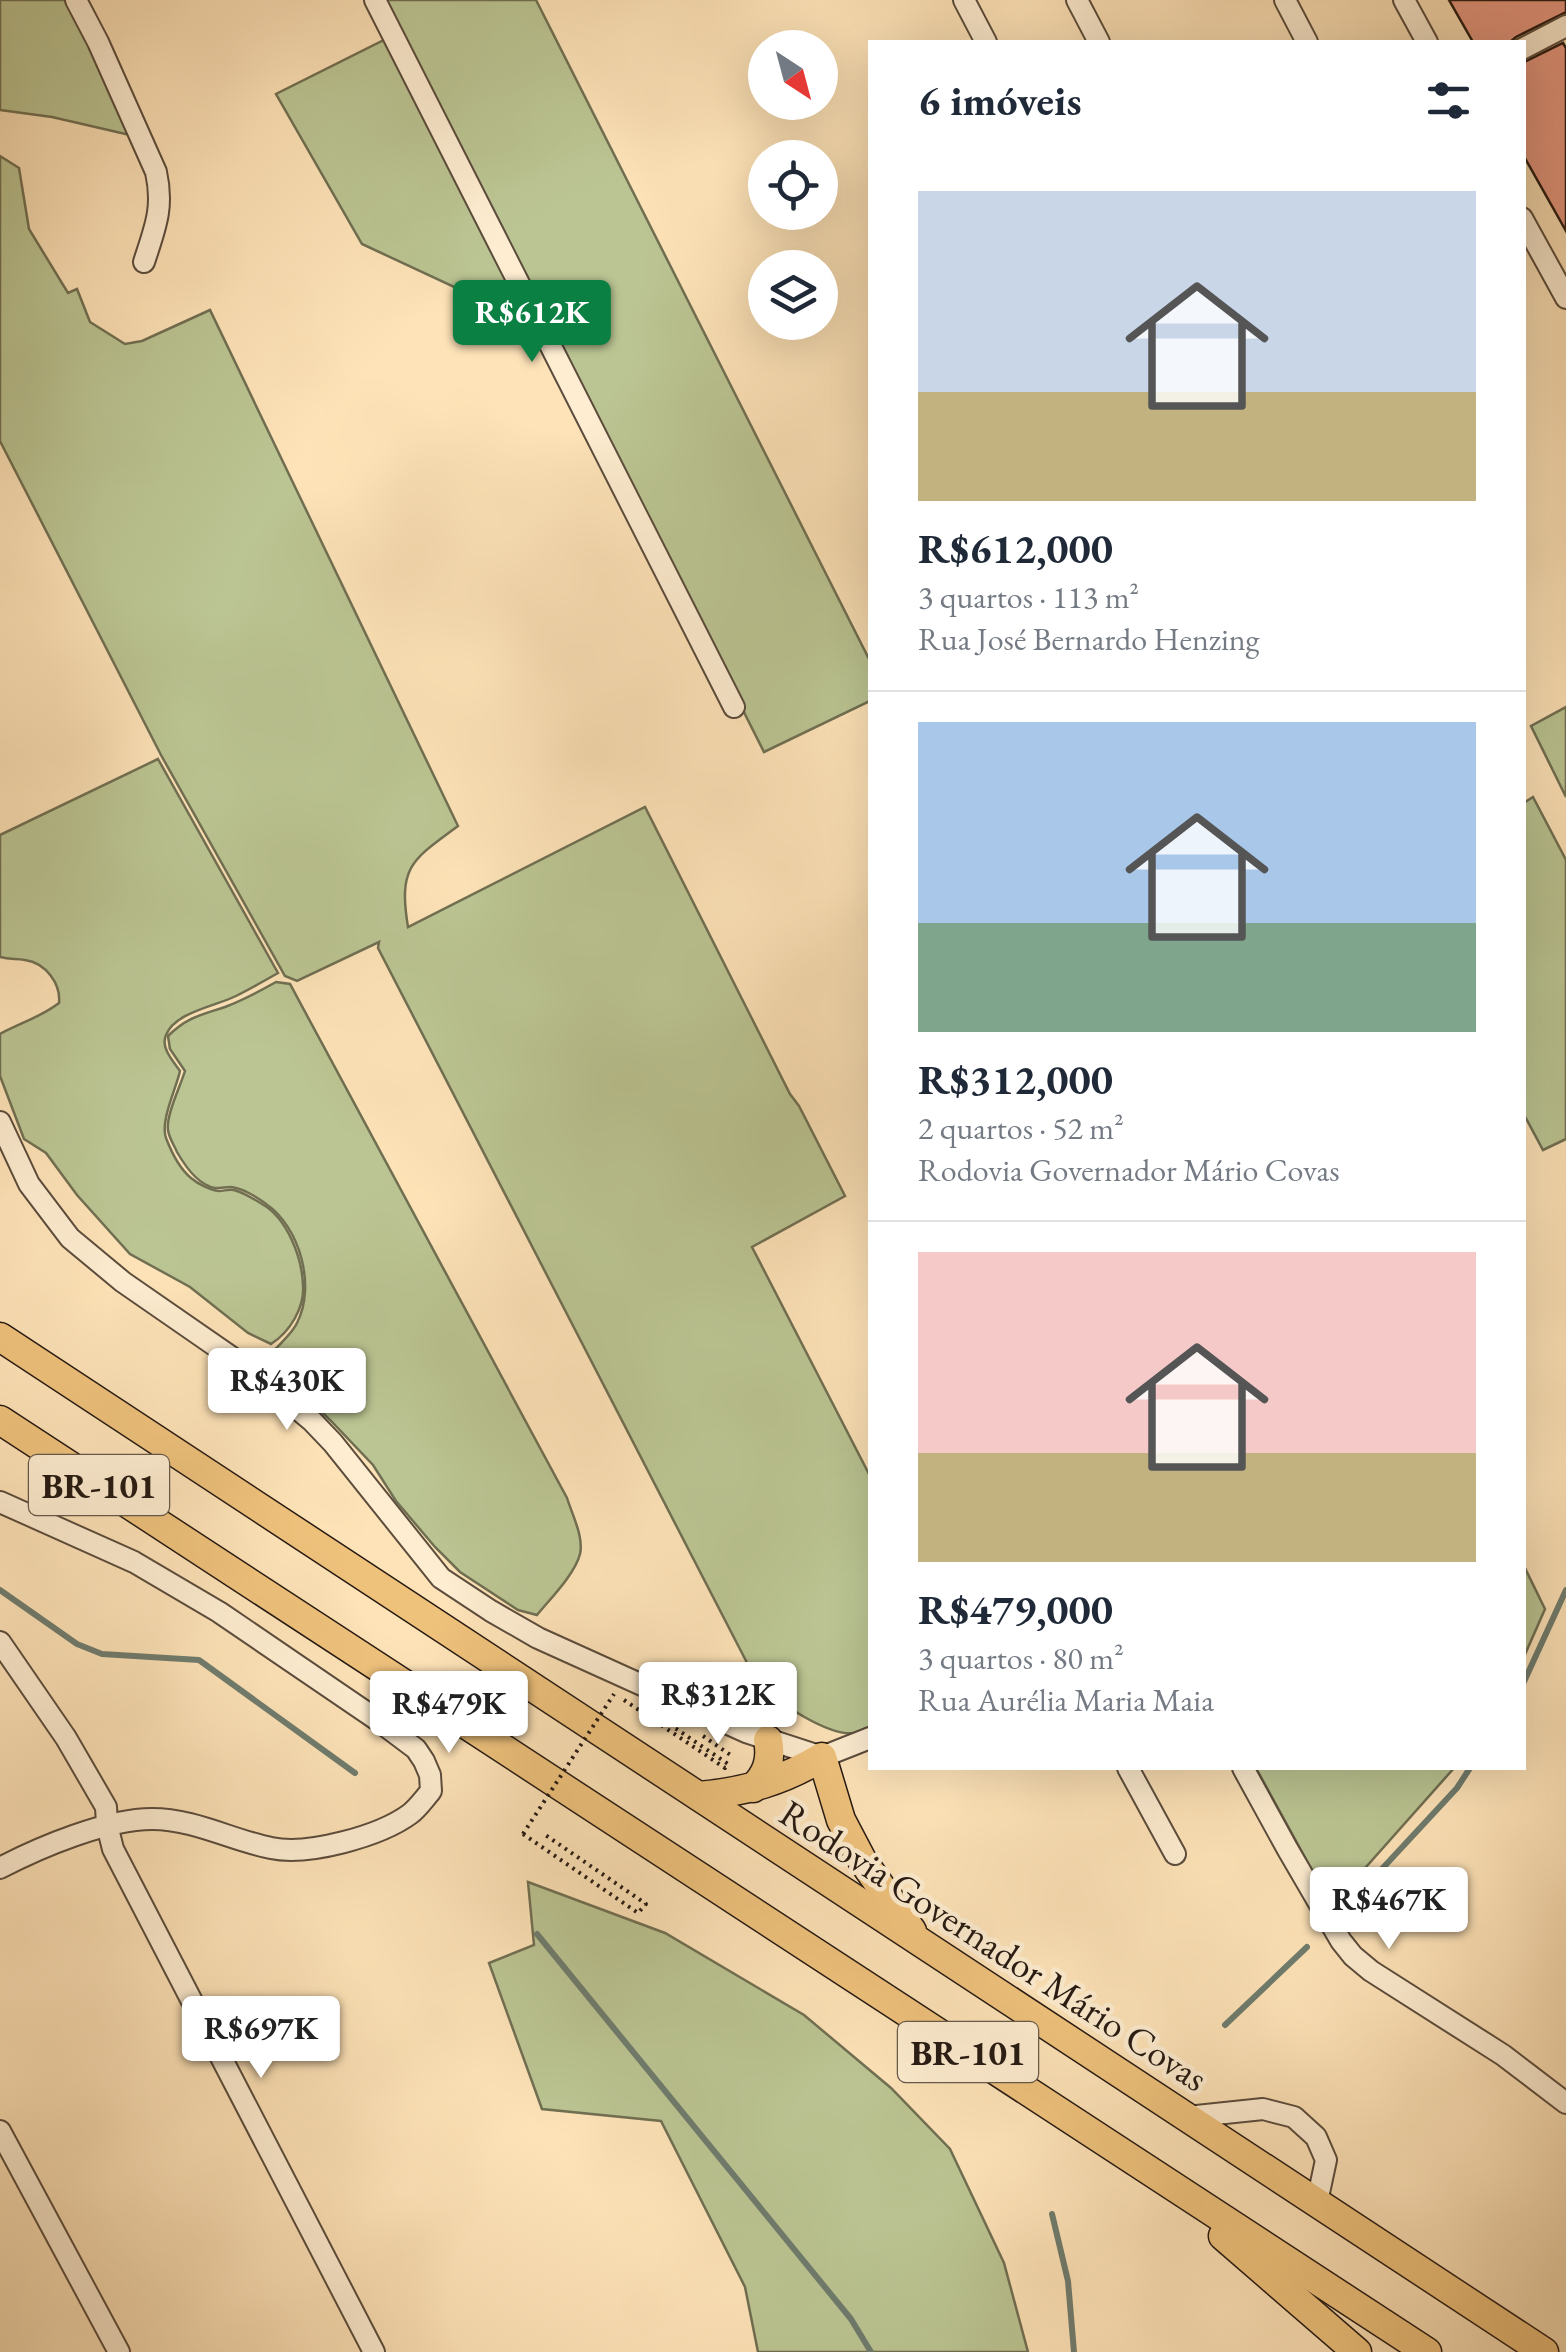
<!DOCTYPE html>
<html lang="pt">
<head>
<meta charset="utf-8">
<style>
  :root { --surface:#fff; --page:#f6f6f7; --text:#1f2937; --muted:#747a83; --line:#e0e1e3; --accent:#0b8043 }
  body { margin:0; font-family:"EB Garamond",serif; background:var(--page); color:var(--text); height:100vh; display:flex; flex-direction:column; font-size:38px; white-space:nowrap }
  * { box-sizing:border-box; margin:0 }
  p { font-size:32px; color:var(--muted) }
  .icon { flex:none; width:55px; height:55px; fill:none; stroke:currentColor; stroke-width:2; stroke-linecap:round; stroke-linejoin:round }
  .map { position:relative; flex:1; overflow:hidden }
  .sheet { position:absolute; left:868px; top:40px; width:658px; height:1730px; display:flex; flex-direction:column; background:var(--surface); border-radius:0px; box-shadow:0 10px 40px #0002 }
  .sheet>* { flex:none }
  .needle { width:65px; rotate:144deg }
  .buttons { position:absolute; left:748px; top:30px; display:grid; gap:20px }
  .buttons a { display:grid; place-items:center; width:90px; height:90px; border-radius:50%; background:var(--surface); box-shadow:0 10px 40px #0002; font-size:50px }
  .price { position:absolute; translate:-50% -85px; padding:0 22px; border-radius:10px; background:#fff; color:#222; font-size:32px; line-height:65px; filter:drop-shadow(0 2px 5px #0008) }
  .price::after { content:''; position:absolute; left:50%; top:60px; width:30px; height:22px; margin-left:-15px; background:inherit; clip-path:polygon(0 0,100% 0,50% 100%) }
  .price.current { background:var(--accent); color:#fff }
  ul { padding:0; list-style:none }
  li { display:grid; align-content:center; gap:20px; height:530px; padding:0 50px }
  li+li { border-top:2px solid var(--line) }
  li span { display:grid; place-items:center; height:310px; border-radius:0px; color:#555 }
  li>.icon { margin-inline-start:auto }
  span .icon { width:180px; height:180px; fill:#fffc; stroke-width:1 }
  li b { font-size:42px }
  h2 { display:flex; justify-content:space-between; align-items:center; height:120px; padding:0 50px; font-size:42px }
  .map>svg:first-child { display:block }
  .green { fill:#bbc593; stroke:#706f52; stroke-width:2.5 }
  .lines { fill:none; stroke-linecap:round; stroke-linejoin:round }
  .stream { stroke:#6f7c6e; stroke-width:6 }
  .building { fill:#e89982; stroke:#251912; stroke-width:2.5 }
  .minor-casing { stroke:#5b4c3c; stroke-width:24 }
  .highway-casing { stroke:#251912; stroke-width:31 }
  .path { stroke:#251912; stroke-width:4; stroke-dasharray:2.5 5; stroke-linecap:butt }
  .minor { stroke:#feedd1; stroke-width:20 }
  .highway { stroke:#efc27c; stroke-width:28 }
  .path-bridge { stroke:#251912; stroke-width:4; stroke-dasharray:2.5 5; stroke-linecap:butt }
  .labels { text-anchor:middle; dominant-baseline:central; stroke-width:9; stroke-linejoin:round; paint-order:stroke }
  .shield { fill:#feedd1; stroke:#66594b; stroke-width:2.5 }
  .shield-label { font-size:35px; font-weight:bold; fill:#251912 }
  .street-label { font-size:38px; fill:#251912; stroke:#feedd1 }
</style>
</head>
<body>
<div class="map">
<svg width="1566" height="2352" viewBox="0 0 1566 2352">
  <rect width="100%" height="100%" fill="#fee3b8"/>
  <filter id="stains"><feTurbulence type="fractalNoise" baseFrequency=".002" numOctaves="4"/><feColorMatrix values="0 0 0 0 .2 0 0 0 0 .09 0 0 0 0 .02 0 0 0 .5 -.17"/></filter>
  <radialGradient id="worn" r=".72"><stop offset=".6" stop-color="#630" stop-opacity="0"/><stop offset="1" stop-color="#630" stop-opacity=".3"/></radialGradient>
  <g class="green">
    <polygon points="0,0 72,0 134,136 52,117 0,110"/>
    <polygon points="386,0 536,0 870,661 870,701 764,752"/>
    <polygon points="386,39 517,289 467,293 362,244 276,94"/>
    <path d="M 0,156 L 19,168 L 29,229 L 68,293 L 77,289 L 90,322 L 125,344 L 142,341 L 210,310 L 458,826 C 412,860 398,866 408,927 L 645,807 L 790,1094 L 799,1106 L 845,1196 L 752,1247 L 870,1476 L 870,1726 C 869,1727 856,1733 855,1733 C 828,1737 779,1702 759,1686 L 378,948 L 379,942 L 297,981 L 285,976 L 161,755 L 0,441 Z"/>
    <polygon points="1566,707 1566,797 1531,726"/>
    <path d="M 158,759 L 278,973 C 264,981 250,989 236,996 C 216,1006 175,1012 166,1035 C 160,1048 174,1062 180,1071 C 176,1089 160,1121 166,1138 C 171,1151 180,1169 191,1178 C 198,1184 210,1190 219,1191 C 224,1191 228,1189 234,1190 C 242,1192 254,1199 262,1204 C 287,1218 302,1257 303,1285 C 305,1307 290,1332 271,1344 L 248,1333 L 190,1287 L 130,1254 L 77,1195 L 46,1153 L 24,1139 L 0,1076 L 0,1034 C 20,1023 41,1017 59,1003 C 61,984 46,963 25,960 C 16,958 10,960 0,957 L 0,835 Z"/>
    <polygon points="1533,797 1566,860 1566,1139 1543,1150 1522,1111 1522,804"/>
    <path d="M 276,982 L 290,984 L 567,1498 C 572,1514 584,1537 580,1554 C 575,1574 550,1599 537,1615 L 518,1610 L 460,1572 L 435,1547 L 396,1501 L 373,1465 L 331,1421 L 274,1366 L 272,1353 C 280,1343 292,1334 297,1323 C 316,1286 300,1227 266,1204 C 257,1197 242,1188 231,1187 C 226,1187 221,1188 215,1188 C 198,1185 185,1166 177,1152 C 174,1145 169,1138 168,1130 C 166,1115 180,1087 185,1071 L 170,1049 L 168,1036 C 187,1017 201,1015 225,1007 C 243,1000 260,991 276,982 Z"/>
    <polygon points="1523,1564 1545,1609 1523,1659"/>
    <polygon points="1256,1768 1454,1768 1334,1903 1319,1883"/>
    <polygon points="528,1882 665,1933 804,2015 891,2088 950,2149 1004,2263 1028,2352 758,2352 745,2287 661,2121 542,2109 489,1963 534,1945"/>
  </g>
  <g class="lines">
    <g class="stream">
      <polyline points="0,1590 77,1644 102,1654 199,1660 355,1773"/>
      <polyline points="1522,1686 1566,1590"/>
      <polyline points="1342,1912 1457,1788 1470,1768"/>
      <polyline points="537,1934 851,2319 871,2352"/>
      <polyline points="1225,2025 1307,1947"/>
      <polyline points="1052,2214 1068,2281 1074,2352"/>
    </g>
  </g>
  <g class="building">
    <polygon points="1449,0 1566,0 1566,12 1516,37 1510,42 1473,42"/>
    <polygon points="1563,43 1566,48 1566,231 1522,153 1522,63"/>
  </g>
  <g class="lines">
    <g class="minor-casing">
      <g id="minor">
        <path d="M 76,0 L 98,42 L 156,172 C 164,208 155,228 144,262"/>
        <polyline points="375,0 734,707"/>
        <polyline points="964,0 986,42"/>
        <polyline points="1077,0 1099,42"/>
        <polyline points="1285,0 1307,42"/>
        <polyline points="1404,0 1427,42"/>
        <polyline points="1522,49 1566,26"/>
        <polyline points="1522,218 1566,298"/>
        <polyline points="0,1122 29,1184 70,1238 123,1282 253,1372 312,1421 333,1443 441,1578 491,1611 538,1638 746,1732 822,1757 870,1738"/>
        <path d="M 0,1502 L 134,1562 L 219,1612 L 376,1719 L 416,1749 L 424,1761 L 430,1775 L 431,1791 C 424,1799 418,1808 410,1814 C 380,1836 308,1856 271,1848 C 231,1840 194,1819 152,1819 C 107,1819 40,1847 0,1868"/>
        <polyline points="0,1642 66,1738 106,1807 107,1825 113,1849 374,2352"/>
        <polyline points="1128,1768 1175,1854"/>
        <polyline points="1243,1768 1288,1850 1341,1941 1353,1956 1371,1971 1503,2055 1566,2103"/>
        <polyline points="1187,2117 1263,2109 1294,2117 1316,2137 1326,2160 1317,2202"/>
        <polyline points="0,2131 119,2352"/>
      </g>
    </g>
    <g class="highway-casing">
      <g id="highway">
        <polyline points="0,1337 1544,2352"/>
        <polyline points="0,1420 1427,2352"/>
        <path d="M 753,1788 C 767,1774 772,1760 768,1740"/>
        <path d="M 699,1796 C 744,1792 783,1781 822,1757 L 841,1820 L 862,1860 L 912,1931"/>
        <polyline points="1223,2236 1357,2352"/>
      </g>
    </g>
    <g class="path">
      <polyline points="624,1700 725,1768 728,1764 672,1726 675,1722"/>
      <polyline points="703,1736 732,1756"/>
      <polyline points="523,1834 638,1913 646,1904 544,1834"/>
    </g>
    <use href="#minor" class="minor"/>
    <use href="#highway" class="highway"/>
    <polyline class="path-bridge" points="523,1834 614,1694"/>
  </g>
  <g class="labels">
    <g class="shield">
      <rect x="29" y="1455" width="140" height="60" rx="8"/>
      <rect x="898" y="2022" width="140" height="60" rx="8"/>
    </g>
    <g class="shield-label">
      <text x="99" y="1485">BR-101</text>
      <text x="968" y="2052">BR-101</text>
    </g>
    <g class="street-label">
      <text transform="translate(994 1945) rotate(33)">Rodovia Governador Mário Covas</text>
    </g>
  </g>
  <rect width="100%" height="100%" filter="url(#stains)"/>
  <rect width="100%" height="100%" fill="url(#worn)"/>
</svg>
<div class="buttons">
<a><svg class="needle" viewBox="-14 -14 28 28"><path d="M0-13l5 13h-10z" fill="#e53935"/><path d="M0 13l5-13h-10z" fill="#747a83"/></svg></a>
<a><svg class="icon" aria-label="locate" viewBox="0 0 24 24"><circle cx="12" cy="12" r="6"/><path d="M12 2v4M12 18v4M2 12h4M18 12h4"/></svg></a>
<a><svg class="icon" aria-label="layers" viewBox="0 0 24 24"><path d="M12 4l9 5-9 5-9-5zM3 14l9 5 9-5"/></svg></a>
</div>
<b class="price current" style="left:532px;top:365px">R$612K</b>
<b class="price" style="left:287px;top:1433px">R$430K</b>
<b class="price" style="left:718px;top:1747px">R$312K</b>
<b class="price" style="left:449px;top:1756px">R$479K</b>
<b class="price" style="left:1389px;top:1952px">R$467K</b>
<b class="price" style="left:261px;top:2081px">R$697K</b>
<section class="sheet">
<h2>6 imóveis<svg class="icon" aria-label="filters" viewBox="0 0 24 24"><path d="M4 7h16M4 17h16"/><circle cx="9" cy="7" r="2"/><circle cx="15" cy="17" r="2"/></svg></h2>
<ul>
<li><span style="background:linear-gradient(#c9d6e8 65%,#c2b280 0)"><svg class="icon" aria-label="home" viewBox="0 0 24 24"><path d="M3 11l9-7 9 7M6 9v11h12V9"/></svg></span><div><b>R$612,000</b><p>3 quartos · 113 m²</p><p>Rua José Bernardo Henzing</p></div></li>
<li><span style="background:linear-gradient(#a9c7e8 65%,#7fa58c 0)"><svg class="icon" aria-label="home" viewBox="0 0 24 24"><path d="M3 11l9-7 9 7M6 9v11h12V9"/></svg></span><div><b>R$312,000</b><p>2 quartos · 52 m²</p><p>Rodovia Governador Mário Covas</p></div></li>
<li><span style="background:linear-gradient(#f6c9c9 65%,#c2b280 0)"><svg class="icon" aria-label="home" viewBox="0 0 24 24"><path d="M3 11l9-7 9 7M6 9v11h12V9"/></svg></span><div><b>R$479,000</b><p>3 quartos · 80 m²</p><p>Rua Aurélia Maria Maia</p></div></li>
</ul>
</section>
</div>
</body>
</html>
